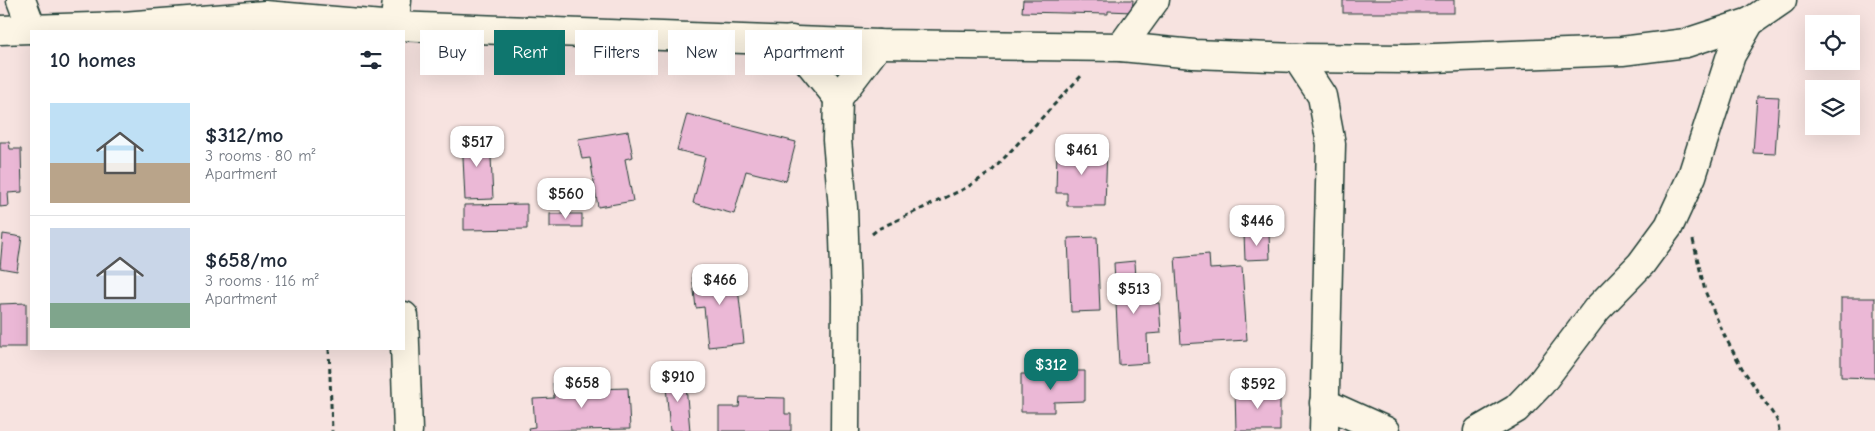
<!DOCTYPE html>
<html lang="en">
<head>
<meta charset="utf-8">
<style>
  :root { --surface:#fff; --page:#f6f6f7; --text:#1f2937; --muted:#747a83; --line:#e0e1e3; --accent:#0f766e }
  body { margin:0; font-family:"Comic Neue",sans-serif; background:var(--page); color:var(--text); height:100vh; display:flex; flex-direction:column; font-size:19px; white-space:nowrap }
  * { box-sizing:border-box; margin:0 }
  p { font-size:16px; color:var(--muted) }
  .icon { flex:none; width:28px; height:28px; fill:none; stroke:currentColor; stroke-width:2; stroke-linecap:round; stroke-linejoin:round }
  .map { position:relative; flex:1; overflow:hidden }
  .details { position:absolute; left:30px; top:30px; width:375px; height:320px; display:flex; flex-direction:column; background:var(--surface); border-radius:0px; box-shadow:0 5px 20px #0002 }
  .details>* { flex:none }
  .banner { position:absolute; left:420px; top:30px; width:475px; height:45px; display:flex; gap:10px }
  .tools { position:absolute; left:1805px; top:15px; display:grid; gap:10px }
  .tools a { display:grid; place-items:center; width:55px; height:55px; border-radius:0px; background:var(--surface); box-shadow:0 5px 20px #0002; font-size:25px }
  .price { position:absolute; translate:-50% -42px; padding:0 11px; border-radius:10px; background:#fff; color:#222; font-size:16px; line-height:32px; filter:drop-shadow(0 1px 2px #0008) }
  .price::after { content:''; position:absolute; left:50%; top:30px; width:15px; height:11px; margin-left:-8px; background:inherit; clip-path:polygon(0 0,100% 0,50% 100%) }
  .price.active { background:var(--accent); color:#fff }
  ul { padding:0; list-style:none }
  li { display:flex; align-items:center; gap:15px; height:125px; padding:0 20px }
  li+li { border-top:1px solid var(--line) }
  li span { display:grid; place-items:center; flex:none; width:140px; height:100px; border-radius:0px; color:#555 }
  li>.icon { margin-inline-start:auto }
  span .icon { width:60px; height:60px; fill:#fffc; stroke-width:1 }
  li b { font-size:21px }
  h2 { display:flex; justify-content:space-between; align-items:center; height:60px; padding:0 20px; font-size:21px }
  .pill { padding:0 18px; border-radius:0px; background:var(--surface); box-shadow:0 5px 20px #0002; font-size:18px; line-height:45px }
  .pill.active { background:var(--accent); color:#fff }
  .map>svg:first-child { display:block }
  .building { fill:#ebb8d6; stroke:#1f3d34 }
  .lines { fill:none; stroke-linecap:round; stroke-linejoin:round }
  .minor-casing { stroke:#1f3d34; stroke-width:31 }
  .path { stroke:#1f3d34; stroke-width:3; stroke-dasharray:5 4; stroke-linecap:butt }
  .minor { stroke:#fcf5e5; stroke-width:28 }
</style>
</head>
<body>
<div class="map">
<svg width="1875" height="431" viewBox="0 0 1875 431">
  <rect width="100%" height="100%" fill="#f7e3e0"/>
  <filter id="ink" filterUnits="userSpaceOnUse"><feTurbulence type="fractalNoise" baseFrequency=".02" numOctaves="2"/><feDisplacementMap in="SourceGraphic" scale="10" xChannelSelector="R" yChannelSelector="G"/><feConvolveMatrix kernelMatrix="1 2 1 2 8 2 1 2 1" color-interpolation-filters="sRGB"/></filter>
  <g filter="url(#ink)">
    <g class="building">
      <polygon points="1023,0 1133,0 1132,12 1108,11 1108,14 1022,12"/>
      <rect x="1343" y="0" width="111" height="13"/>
      <polygon points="1757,96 1779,97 1775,154 1753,153"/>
      <polygon points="687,114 796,142 786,181 746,171 734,214 693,203 705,157 677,150"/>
      <polygon points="628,131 633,157 625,159 633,201 598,207 590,158 582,159 578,139"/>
      <polygon points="462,136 490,136 493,199 465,200"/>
      <polygon points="0,142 9,142 10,149 21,149 22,192 8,193 9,206 0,207"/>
      <polygon points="1057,148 1107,149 1105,206 1067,206 1067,193 1056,193"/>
      <polygon points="527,204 527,229 464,230 464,205"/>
      <rect x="550" y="214" width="32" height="13"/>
      <polygon points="3,234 22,237 17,271 0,268"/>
      <polygon points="1244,234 1269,234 1270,259 1245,260"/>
      <polygon points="1097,237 1100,311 1071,312 1068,238"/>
      <polygon points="1209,254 1210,269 1242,267 1247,340 1181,344 1175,257"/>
      <polygon points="1135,261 1136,280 1149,279 1151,303 1159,303 1161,333 1147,334 1148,363 1119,365 1114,263"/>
      <polygon points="736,269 744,343 708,347 704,307 696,308 692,273"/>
      <polygon points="1841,298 1875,298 1875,378 1841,377"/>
      <polygon points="26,303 26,347 0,347 0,304"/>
      <polygon points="1066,371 1085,371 1085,401 1054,402 1054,412 1021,412 1021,374 1047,374 1047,379 1066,379"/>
      <polygon points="685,374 690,431 670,431 665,375"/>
      <polygon points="594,381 594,389 628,388 630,429 529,431 528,428 535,427 533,399 554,398 553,383"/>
      <polygon points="1235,390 1280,390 1280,431 1236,431"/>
      <polygon points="740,397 785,398 785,414 791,414 791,431 719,431 719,407 739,407"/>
    </g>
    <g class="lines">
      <g class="minor-casing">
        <g id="minor">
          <polyline points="21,0 32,29"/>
          <polyline points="0,30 123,26 265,15 394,26 879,44 1121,47 1194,54 1297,58 1322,96 1331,144 1324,431"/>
          <polyline points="394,31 397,0"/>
          <polyline points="791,40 838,98"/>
          <polyline points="1121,47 1155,0"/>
          <polyline points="1297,58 1407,59 1622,51 1686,43 1750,22"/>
          <polyline points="404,316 408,431"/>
          <polyline points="1324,403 1386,431"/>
          <polyline points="845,431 846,296 843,208 837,140 838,98 879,44"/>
          <polyline points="1478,431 1516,409 1541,383 1597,309 1641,264 1669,226 1692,176 1731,55 1750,22 1782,0"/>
        </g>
      </g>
      <g class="path">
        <polyline points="872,234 878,229 966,188 991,172 1083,74"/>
        <polyline points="1693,240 1705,291 1723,333 1742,368 1777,420 1779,431"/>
        <polyline points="329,349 332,431"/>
      </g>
      <use href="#minor" class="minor"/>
    </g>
  </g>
</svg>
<div class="tools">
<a><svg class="icon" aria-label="locate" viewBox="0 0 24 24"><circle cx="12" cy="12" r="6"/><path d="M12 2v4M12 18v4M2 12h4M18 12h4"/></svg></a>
<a><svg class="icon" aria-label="layers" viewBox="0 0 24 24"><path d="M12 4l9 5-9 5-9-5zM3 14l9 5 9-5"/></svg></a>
</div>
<b class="price" style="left:477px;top:168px">$517</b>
<b class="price" style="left:1082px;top:176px">$461</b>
<b class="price" style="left:566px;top:220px">$560</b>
<b class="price" style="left:1257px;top:247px">$446</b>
<b class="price" style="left:720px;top:306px">$466</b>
<b class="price" style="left:1134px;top:315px">$513</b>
<b class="price active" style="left:1051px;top:391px">$312</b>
<b class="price" style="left:678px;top:403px">$910</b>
<b class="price" style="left:582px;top:409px">$658</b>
<b class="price" style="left:1258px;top:410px">$592</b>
<div class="banner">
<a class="pill">Buy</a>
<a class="pill active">Rent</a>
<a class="pill">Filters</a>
<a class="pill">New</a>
<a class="pill">Apartment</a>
</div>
<section class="details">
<h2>10 homes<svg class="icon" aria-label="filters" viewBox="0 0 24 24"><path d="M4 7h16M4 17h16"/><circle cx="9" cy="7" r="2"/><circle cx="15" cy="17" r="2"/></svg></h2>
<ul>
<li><span style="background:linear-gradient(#bfe0f5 60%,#b9a48a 0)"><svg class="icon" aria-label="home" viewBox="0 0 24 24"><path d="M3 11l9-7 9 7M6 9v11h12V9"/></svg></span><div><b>$312/mo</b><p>3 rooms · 80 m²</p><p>Apartment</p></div></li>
<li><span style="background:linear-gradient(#c9d6e8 75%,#7fa58c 0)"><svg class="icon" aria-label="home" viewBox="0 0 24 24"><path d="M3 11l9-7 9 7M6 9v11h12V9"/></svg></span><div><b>$658/mo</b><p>3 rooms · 116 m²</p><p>Apartment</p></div></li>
</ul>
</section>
</div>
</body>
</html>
